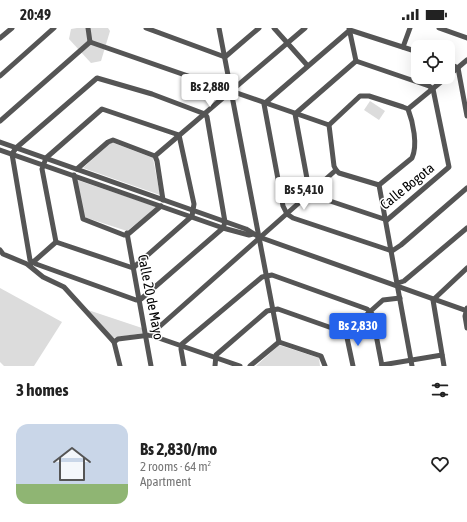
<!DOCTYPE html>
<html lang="en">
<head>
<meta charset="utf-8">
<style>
  :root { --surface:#fff; --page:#f2f2f2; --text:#222; --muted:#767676; --accent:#2563eb }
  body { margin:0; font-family:"Asap Condensed",sans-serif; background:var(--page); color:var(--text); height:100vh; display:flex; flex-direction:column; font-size:15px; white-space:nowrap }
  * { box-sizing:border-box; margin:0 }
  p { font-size:13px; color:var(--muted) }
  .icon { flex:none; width:22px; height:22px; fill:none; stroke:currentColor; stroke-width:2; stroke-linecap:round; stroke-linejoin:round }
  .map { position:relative; height:338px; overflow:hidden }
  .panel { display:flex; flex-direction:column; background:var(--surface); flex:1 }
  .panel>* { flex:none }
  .tools { position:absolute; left:411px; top:12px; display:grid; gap:8px }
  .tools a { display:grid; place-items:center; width:44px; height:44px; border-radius:8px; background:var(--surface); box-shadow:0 4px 16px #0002; font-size:20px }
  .price { position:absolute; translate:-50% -34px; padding:0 9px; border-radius:4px; background:#fff; color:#222; font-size:13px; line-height:26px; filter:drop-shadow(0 1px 2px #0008) }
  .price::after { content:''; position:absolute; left:50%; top:24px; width:12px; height:9px; margin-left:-6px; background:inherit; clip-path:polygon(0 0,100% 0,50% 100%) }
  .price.selected { background:var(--accent); color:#fff }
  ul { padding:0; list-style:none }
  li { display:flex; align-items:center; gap:12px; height:100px; padding:0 16px }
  li span { display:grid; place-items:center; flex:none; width:112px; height:80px; border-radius:12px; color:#555 }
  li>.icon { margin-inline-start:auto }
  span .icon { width:48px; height:48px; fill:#fffc; stroke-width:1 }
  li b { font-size:17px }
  h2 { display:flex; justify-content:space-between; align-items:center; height:48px; padding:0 16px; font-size:17px }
  .status { display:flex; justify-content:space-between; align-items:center; height:28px; padding:0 20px; background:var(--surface); direction:ltr }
  .status svg { height:11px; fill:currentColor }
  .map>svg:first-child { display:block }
  .green { fill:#dcdcdc }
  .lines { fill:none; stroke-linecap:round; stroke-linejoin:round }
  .minor { stroke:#555; stroke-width:5 }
  .labels { text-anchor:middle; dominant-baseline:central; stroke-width:3; stroke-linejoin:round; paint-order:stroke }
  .street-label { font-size:14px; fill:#000; stroke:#fff }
</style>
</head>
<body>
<div class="status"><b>20:49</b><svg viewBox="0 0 49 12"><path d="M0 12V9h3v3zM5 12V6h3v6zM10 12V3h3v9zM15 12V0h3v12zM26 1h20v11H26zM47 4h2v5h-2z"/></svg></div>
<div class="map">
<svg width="467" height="338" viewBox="0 0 467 338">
  <rect width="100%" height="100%" fill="#fff"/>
  <g class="green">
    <polygon points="77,0 108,0 110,3 101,33 91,35 69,11 71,1"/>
    <polygon points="370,73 385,83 379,92 364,82"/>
    <polygon points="111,114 153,130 160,167 83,140"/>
    <polygon points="77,152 157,179 127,203 84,189"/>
    <polygon points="0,260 62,294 34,338 4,338 0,334"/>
    <polygon points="88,282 142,300 143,305 112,310"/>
    <polygon points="279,317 319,330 320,338 256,338"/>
  </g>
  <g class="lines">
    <g class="minor">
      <polyline points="88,0 90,14"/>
      <polyline points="146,0 225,29 259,0"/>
      <polyline points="219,0 279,314"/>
      <polyline points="274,0 307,37"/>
      <polyline points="349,0 356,33"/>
      <polyline points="439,0 467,10"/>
      <polyline points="0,10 12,0"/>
      <polyline points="90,14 329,97"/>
      <polyline points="403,19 410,0"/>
      <polyline points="418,24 350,2 264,76 283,178 287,186 293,190 392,223 401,217 467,160"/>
      <polygon points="356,33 429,58 433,61 449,139 387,192 318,169 312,165 308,156 295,86"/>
      <polyline points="448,35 458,40 467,88"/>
      <polyline points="0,48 54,0"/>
      <polyline points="448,48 467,32"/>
      <polygon points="97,50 152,66 205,86 207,89 225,194 223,200 141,271 136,272 36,236 30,232 12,126 16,120"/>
      <path d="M 360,68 L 369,68 L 403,79 L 408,81 C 413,94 418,117 412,130 L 379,157 L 339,145 L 336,142 L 334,138 L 329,97 Z"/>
      <polygon points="102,81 179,107 194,176 192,188 133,240 56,214 42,141 46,130"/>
      <polyline points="408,81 447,49"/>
      <polyline points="0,93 90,14"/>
      <polyline points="0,114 246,201 259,209 467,283"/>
      <polyline points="0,122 223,200 249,207 253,206"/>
      <polyline points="155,128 305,0"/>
      <polyline points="77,141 108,114 113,112 155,128 157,133 163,172"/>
      <polyline points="74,147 83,191 124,207 127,207 161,178"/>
      <polyline points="379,157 412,338"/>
      <polyline points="127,205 151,338"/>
      <polyline points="0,222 3,226 27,236 43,249 64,259 114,314 120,338"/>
      <polyline points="31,236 56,214"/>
      <polyline points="398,255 404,253 467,200"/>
      <polyline points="467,280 465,288 467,300"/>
      <polyline points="346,305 383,272 400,270"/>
      <polyline points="150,307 336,142"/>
      <polyline points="114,314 118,311 150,307 240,338"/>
      <polyline points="382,337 442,327"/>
      <polyline points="184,338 181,321 182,316 262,249 272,247 367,281 372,286 382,338"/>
      <polyline points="215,338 216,327 267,283 278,281 346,305 353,338"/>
      <polyline points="250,338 279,314 321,328 325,338"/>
      <polyline points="444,338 433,272 467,240"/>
    </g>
  </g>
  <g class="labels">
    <g class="street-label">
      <text transform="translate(407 158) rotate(-39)">Calle Bogota</text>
      <text transform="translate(151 269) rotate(79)">Calle 20 de Mayo</text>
    </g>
  </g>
</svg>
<div class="tools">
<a><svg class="icon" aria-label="locate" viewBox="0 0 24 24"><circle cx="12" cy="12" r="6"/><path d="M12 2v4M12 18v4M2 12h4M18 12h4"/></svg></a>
</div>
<b class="price" style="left:210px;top:80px">Bs 2,880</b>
<b class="price" style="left:304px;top:183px">Bs 5,410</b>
<b class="price selected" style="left:358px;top:319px">Bs 2,830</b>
</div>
<section class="panel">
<h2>3 homes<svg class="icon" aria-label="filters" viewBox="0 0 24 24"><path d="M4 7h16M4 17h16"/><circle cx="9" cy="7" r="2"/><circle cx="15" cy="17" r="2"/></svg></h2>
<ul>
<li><span style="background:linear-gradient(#c9d6e8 75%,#8fb573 0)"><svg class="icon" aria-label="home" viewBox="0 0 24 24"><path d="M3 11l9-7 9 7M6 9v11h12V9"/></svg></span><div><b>Bs 2,830/mo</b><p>2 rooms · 64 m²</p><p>Apartment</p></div><svg class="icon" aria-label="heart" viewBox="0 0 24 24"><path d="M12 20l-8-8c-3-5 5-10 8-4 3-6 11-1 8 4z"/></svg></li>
</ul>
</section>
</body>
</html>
